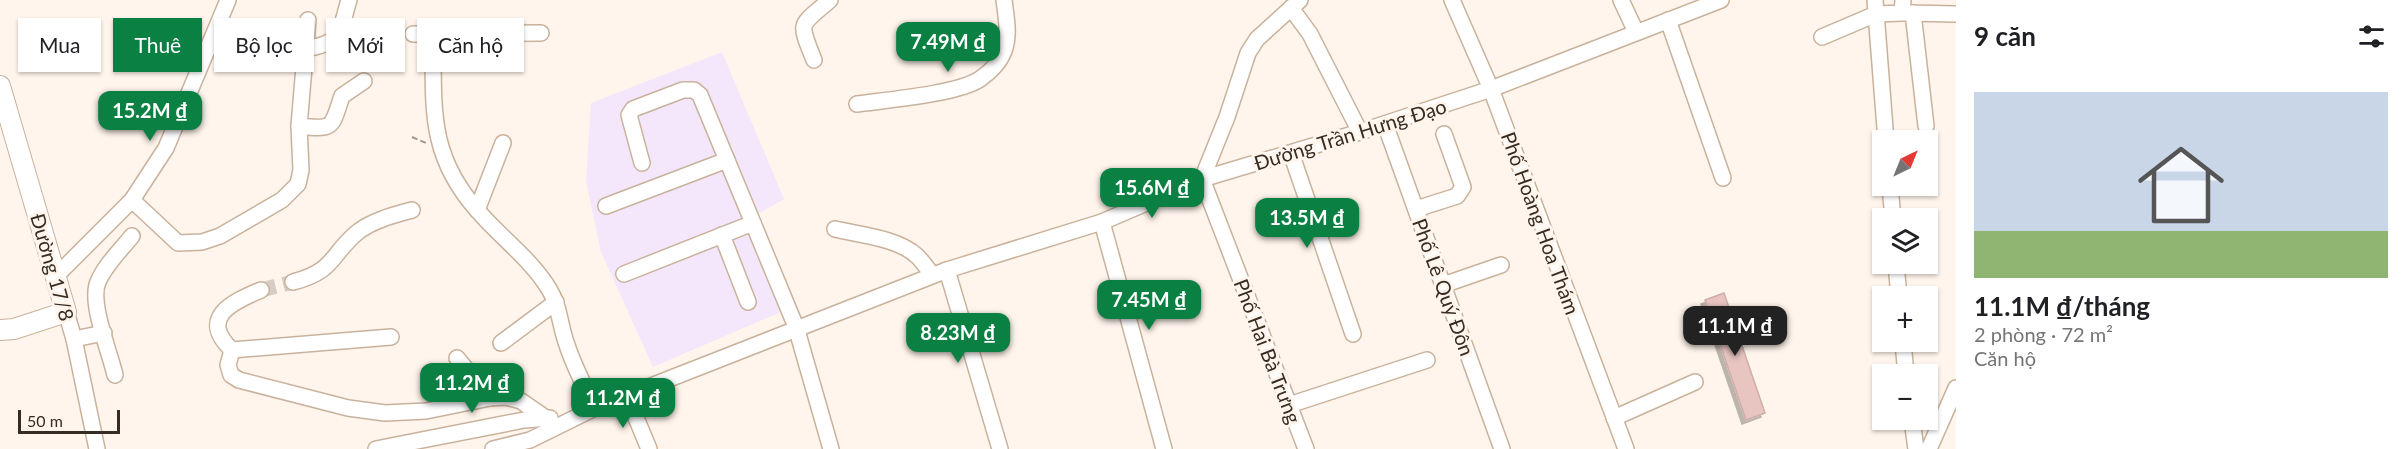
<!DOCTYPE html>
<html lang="vi">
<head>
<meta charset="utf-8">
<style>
  :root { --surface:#fff; --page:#f6f6f6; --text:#202124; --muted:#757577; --line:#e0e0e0; --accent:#0b8043 }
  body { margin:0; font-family:Lato,sans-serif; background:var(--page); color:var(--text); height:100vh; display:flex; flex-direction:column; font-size:22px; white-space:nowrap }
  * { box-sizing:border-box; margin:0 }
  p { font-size:20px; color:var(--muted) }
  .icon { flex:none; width:33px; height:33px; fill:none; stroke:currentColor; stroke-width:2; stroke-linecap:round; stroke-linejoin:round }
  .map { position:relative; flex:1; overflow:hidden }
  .side { display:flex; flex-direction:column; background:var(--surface); width:450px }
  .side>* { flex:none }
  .hud { position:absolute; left:18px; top:18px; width:570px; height:54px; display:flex; gap:12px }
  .needle { width:39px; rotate:43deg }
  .buttons { position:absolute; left:1872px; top:130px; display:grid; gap:12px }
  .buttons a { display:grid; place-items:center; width:66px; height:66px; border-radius:0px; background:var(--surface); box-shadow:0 2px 4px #0004; font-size:30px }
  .scale { position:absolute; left:18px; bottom:15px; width:102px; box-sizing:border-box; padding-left:6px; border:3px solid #352c23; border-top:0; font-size:16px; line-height:21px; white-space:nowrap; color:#352c23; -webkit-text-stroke:4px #fff5ec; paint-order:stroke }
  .price { position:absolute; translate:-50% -51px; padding:0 14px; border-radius:12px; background:var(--accent); color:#fff; font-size:20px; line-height:39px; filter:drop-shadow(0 2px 3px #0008) }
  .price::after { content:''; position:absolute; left:50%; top:36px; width:18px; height:14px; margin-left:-9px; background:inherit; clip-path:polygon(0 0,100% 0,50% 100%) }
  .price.on { background:#222; color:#fff }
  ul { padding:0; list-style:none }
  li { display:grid; align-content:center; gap:12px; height:318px; padding:0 18px }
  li+li { border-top:2px solid var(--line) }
  li span { display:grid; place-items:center; height:186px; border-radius:0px; color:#555 }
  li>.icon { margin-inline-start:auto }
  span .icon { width:108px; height:108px; fill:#fffc; stroke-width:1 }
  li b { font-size:26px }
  h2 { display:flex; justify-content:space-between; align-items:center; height:72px; padding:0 18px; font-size:26px }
  .chip { padding:0 21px; border-radius:0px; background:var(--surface); box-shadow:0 2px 4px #0004; font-size:21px; line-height:54px }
  .chip.on { background:var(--accent); color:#fff }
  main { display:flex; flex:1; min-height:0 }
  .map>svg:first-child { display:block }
  .education { fill:#f4e7fb }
  .building { fill:#e8c5c1; stroke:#cfada9; stroke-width:1.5; filter:url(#shadow) }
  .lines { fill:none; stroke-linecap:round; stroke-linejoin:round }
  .minor-tunnel { stroke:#d7cdc4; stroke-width:15; stroke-dasharray:15 8; stroke-linecap:butt }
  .minor-casing { stroke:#c9b29c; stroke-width:18 }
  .major-casing { stroke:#c9b29c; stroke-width:22 }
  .path { stroke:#a2988f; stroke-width:2; stroke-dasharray:6 3; stroke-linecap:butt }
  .minor { stroke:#fff; stroke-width:15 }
  .major { stroke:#fff; stroke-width:20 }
  .labels { text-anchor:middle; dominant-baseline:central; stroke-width:6; stroke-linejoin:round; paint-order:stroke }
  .street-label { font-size:20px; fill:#352c23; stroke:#fff5ec }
</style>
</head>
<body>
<main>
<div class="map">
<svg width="1956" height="449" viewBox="0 0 1956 449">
  <defs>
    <filter id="shadow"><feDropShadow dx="-4" dy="4" stdDeviation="0" flood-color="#0004"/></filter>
  </defs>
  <rect width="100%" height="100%" fill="#fff5ec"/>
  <polygon class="education" points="722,52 784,199 746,221 781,312 653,367 601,252 586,181 591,103"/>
  <polygon class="building" points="1724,293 1765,413 1746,420 1705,300"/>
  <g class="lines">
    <polyline class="minor-tunnel" points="261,290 293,282"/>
    <g class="minor-casing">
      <g id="minor">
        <polyline points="1300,0 1257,39 1248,53 1227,117 1202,179 1306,449"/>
        <polyline points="1452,0 1491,89 1626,449"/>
        <polyline points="1621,0 1636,32"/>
        <polyline points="1875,0 1886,141"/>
        <polyline points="1291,8 1310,34 1360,132"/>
        <polyline points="1905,13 1956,14"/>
        <polyline points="1913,13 1926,126"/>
        <polyline points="1668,20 1723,178"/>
        <polyline points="413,34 541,33"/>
        <path d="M 433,35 C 434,106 427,154 478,211 C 500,237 531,259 549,289 C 560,306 560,327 567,345 C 574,367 585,387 595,408"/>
        <polyline points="1822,37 1876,14 1902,13 1903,0"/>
        <path d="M 305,49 C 343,43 339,33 349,0"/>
        <path d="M 814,60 C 798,20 799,27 830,0"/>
        <path d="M 857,104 C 886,100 958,94 980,79 C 990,72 1000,62 1004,51 C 1010,35 1006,17 1004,0"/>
        <polyline points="1385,124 1502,449"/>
        <path d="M 299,126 C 335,130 331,128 342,96 L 364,81"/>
        <polyline points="1291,153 1353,334"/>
        <polyline points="642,163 629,115 633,109 683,90 694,90 700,95 796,327 831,449"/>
        <polyline points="1890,186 1893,219"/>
        <polyline points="132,200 178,243 202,242 220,236 282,200 298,184 301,170 299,126 308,20"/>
        <polyline points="606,206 727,160"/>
        <polyline points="1416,209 1457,196 1463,187 1444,134"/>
        <polyline points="477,210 503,143"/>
        <polyline points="1102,222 1164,449"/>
        <path d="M 835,229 C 860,235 898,238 917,256 C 923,262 928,269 932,275"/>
        <polyline points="722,235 748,302"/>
        <polyline points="1896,264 1899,297"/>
        <polyline points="947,270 1000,449"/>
        <polyline points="624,274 753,223"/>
        <polyline points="57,275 132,200 166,148 228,0"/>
        <path d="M 293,282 C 336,271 330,254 359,231 C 374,220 394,215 412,210"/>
        <polyline points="1443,285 1501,265"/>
        <path d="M 261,290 C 232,302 198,318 232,350 L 391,337"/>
        <polyline points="66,312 74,339 97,449"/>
        <polyline points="74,339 104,333"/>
        <polyline points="1903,342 1906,375"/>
        <polyline points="501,343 556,302"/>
        <polyline points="232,350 228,365 231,375 239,380 348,408 385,413 426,411 490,398 506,397 521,401 547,419"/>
        <polyline points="457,358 490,398"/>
        <path d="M 115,375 C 110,353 89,302 98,282 C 105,265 120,251 132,236"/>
        <polyline points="627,396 649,449"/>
        <polyline points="1289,405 1427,360"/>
        <polyline points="1614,418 1695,382"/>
        <polyline points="1912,420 1916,449"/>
        <polyline points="376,449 524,420 550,418"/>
        <polyline points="493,449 530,440 595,408 947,270 1102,222 1202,179 1360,132 1491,89 1721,0"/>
        <polyline points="1929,449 1956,388"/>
      </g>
    </g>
    <g class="major-casing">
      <polyline id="major" points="0,86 66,312 14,329 0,330"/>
    </g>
    <polyline class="path" points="412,137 426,143"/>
    <use href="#minor" class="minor"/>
    <use href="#major" class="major"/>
  </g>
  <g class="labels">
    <g class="street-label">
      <text transform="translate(1350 134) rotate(-17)">Đường Trần Hưng Đạo</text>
      <text transform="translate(1541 223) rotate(70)">Phố Hoàng Hoa Thám</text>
      <text transform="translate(53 267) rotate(74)">Đường 17/8</text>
      <text transform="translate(1444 287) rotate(70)">Phố Lê Quý Đôn</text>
      <text transform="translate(1268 351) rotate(69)">Phố Hai Bà Trưng</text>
    </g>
  </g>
</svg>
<div class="buttons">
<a><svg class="needle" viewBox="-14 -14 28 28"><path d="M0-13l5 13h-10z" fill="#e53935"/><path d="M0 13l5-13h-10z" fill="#757577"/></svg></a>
<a><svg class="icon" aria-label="layers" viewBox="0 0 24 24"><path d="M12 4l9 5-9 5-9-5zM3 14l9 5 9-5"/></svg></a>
<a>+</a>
<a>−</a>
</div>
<div class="scale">50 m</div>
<b class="price" style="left:948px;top:73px">7.49M ₫</b>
<b class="price" style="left:150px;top:142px">15.2M ₫</b>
<b class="price" style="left:1152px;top:219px">15.6M ₫</b>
<b class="price" style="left:1307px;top:249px">13.5M ₫</b>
<b class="price" style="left:1149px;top:331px">7.45M ₫</b>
<b class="price on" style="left:1735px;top:357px">11.1M ₫</b>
<b class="price" style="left:958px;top:364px">8.23M ₫</b>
<b class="price" style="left:472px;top:414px">11.2M ₫</b>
<b class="price" style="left:623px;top:429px">11.2M ₫</b>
<div class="hud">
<a class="chip">Mua</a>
<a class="chip on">Thuê</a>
<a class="chip">Bộ lọc</a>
<a class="chip">Mới</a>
<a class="chip">Căn hộ</a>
</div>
</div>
<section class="side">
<h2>9 căn<svg class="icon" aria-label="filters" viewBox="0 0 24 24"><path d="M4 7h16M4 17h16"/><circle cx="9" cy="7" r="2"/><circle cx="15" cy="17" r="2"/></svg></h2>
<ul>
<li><span style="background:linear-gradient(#c9d6e8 75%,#8fb573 0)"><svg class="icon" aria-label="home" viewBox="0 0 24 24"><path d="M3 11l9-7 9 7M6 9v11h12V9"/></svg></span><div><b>11.1M ₫/tháng</b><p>2 phòng · 72 m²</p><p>Căn hộ</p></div></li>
</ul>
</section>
</main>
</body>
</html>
